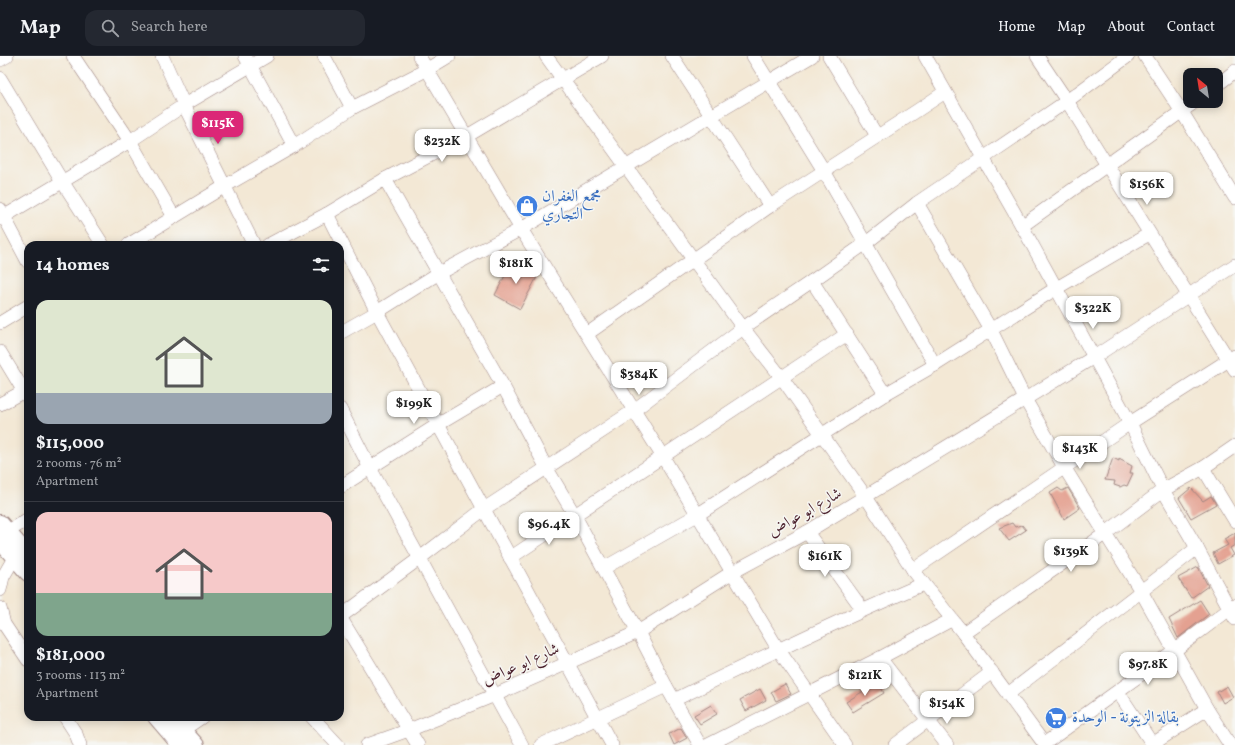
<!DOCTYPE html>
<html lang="en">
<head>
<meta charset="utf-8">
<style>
  :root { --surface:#171b24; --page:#242831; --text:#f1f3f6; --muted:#9ea1a6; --line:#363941; --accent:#db2777 }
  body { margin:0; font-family:Vollkorn,Amiri,serif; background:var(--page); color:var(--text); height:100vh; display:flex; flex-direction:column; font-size:15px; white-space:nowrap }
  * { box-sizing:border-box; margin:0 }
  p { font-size:13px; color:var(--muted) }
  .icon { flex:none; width:22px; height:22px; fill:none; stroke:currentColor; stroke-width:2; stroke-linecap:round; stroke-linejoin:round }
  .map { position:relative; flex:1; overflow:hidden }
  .sheet { position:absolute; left:24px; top:185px; width:320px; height:480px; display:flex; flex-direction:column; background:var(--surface); border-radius:12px; box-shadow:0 2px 10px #0003 }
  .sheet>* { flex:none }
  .needle { width:26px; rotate:330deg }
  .controls { position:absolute; left:1183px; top:12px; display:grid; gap:8px }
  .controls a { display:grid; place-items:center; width:40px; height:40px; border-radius:8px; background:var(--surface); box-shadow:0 2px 10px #0003; font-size:20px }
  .price { position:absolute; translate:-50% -34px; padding:0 9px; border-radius:8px; background:#fff; color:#222; font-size:13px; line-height:26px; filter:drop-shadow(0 1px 2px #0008) }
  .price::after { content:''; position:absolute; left:50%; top:24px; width:12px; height:9px; margin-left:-6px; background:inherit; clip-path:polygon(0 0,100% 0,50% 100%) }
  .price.active { background:var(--accent); color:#fff }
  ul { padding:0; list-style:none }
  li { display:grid; align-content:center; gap:8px; height:212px; padding:0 12px }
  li+li { border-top:1px solid var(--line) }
  li span { display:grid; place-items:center; height:124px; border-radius:12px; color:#555 }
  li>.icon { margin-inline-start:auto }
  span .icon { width:72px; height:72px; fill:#fffc; stroke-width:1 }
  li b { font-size:17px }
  h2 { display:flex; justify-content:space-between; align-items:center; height:48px; padding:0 12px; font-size:17px }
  header { display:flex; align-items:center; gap:24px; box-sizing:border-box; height:56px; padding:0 20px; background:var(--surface); border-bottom:1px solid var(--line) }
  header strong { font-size:19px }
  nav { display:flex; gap:22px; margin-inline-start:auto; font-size:14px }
  .search { width:280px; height:36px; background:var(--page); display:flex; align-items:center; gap:10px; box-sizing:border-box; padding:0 14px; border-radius:12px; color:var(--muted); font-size:15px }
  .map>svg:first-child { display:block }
  .building { fill:#e4a191 }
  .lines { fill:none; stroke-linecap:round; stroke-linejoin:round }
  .minor-casing { stroke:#9e8480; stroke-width:14 }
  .major-casing { stroke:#9e8480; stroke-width:18 }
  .minor { stroke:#fff; stroke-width:13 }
  .major { stroke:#fff; stroke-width:16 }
  .labels { text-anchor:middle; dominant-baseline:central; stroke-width:3; stroke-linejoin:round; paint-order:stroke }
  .shop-label { font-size:16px; fill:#366cbe; stroke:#f6f6f2; text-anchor:start }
  .street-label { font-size:16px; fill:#4a1f2b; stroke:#f6f6f2 }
</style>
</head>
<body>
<header>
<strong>Map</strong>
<div class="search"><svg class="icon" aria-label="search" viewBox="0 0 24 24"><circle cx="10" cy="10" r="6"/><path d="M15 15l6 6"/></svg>Search here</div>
<nav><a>Home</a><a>Map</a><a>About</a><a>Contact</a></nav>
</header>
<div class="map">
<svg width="1235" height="689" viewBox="0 0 1235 689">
  <rect width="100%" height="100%" fill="#f6f6f2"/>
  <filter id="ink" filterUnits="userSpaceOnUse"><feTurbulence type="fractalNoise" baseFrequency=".025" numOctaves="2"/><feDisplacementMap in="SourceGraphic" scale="8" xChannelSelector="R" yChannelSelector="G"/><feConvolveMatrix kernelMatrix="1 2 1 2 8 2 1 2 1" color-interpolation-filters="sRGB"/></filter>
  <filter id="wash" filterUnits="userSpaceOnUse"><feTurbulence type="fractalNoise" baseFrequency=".012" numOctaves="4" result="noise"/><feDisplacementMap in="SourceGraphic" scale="16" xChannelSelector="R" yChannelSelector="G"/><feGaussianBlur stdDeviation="0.9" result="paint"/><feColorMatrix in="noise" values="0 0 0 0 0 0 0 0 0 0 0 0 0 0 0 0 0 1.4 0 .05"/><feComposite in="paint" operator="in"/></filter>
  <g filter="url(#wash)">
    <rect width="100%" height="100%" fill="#f3e8d5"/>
    <g id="blocks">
      <g class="building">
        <polygon points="523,207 531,211 529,217 537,221 520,253 495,239 511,208 520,212"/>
        <polygon points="1113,402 1119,405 1119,403 1132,410 1130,417 1133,417 1127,430 1124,429 1120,431 1114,429 1115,425 1105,424"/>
        <polygon points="1058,432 1062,435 1068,432 1080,452 1064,463 1050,437"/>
        <polygon points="1191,432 1203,445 1211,440 1216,448 1191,462 1179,442"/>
        <polygon points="1012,467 1015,471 1022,469 1026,474 1009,485 999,472"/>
        <polygon points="1235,477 1235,489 1230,492 1234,499 1218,508 1213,497 1228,489 1224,483"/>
        <polygon points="1198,511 1208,530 1191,542 1178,522"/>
        <polygon points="1200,544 1209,558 1178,582 1169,563"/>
        <polygon points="878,626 884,637 853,656 846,646"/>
        <polygon points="785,628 791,638 776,645 771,636"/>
        <polygon points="1227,630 1233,641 1223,647 1217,636"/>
        <polygon points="760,633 766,644 746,655 740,644"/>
        <polygon points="711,649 717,658 700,668 694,659"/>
        <polygon points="681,672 687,682 674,689 669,678"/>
      </g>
    </g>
  </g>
  <g filter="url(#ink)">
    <use href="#blocks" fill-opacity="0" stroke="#9e8480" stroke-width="1"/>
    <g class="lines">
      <g class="minor-casing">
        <g id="minor">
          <polyline points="73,0 130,85 174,161"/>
          <polyline points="162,0 184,49 254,189"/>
          <polyline points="245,0 294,90"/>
          <polyline points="324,0 352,52"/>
          <polyline points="419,0 521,173 663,401 778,593 845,689"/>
          <polyline points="546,0 743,272 782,322 866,441 913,514 963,577 1045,689"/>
          <polyline points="672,0 770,150"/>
          <polyline points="753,0 824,115 935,309"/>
          <polyline points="829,0 877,80"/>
          <polyline points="925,0 1022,170 1130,367 1163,434 1197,492 1235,563"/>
          <polyline points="1037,0 1067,45 1235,314"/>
          <polyline points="1145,0 1182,56 1235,142"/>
          <polyline points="0,4 7,0"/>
          <polyline points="0,22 62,125 103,189"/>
          <polyline points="1216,30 1235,15"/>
          <polyline points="385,123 503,330 546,411 574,458 638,576 666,630 700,689"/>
          <polyline points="917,147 991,274 1025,343 1064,411 1141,535 1207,653 1230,689"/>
          <polyline points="0,153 28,206"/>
          <polyline points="327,158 377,256 612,689"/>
          <polyline points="0,163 130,85 184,49 267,0"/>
          <polyline points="1022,170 1196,45"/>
          <polyline points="128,189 225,130 294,90 352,52 426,14 449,0"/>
          <polyline points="268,189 327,158 385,123 467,80 602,0"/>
          <polyline points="812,225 885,338"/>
          <polyline points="0,267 28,250"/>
          <polyline points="340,277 377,256 439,217 521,173 812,0"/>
          <polyline points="587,278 770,150 918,54 945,36"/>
          <polyline points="0,296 28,342"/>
          <polyline points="0,348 28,333"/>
          <polyline points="340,353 370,412 522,689"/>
          <polyline points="1203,412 1235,465"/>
          <polyline points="340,431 439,368 503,330"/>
          <polyline points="7,476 28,463"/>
          <polyline points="807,476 863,554"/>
          <polyline points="510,502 847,278"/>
          <polyline points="604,512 697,459 885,338 935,309 1055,233 1149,178"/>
          <polyline points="913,514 1130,367 1235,300"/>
          <polyline points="0,534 3,521 14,502"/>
          <polyline points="0,552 4,568 28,604"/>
          <polyline points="340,561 420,502 484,453 633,355 743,272 812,225 866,187 917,147 982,103 1067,45 1128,0"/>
          <polyline points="340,561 418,689"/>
          <polyline points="963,577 1106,477 1163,434 1203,412 1235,390"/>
          <polyline points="880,602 947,689"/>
          <polyline points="1118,636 1153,689"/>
          <polyline points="1008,638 1197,492"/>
          <path d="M 674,644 C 756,604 839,564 923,528"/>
          <polyline points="65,661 76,678 80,689"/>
          <polyline points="312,661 338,689"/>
          <polyline points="183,674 202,661"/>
          <polyline points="1044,688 1175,594 1235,549"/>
          <polyline points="367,689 409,674 495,639 638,576 731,517 807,476 1094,301 1235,209"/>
          <polyline points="541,689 666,630"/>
          <polyline points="708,689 880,602 951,564"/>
          <polyline points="895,689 992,616"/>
          <polyline points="1151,689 1207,653"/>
        </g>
      </g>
      <g class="major-casing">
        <g id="major">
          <polyline points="0,467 28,499"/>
          <polyline points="0,485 28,517"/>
          <polyline points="156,661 180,689"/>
          <polyline points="171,661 196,689"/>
        </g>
      </g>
      <use href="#minor" class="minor"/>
      <use href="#major" class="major"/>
    </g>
  </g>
  <defs>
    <g id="shop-disc" transform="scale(1.15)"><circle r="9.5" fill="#3f7fe0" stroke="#f6f6f2"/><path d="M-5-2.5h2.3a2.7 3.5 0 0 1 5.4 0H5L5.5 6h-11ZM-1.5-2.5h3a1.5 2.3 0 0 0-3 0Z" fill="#fff"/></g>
    <g id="supermarket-disc" transform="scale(1.15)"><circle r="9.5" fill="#3f7fe0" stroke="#f6f6f2"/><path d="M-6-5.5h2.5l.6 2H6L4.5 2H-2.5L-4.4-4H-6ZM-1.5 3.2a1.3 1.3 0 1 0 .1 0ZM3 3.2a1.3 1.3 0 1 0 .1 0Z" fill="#fff"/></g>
  </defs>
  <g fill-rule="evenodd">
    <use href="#shop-disc" x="527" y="150"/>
    <use href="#supermarket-disc" x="1056" y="662"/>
  </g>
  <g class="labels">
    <g class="shop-label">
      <text x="542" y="141">مجمع الغفران<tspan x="542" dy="18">التجاري</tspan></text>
      <text x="1072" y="662">بقالة الزيتونة - الوحدة</text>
    </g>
    <g class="street-label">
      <text transform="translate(805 457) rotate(-30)">شارع ابو عواض</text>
      <text transform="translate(521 609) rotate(-24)">شارع ابو عواض</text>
    </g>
  </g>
</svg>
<div class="controls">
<a><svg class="needle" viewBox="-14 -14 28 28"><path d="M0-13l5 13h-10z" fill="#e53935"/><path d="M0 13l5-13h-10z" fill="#9ea1a6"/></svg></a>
</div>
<b class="price active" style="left:218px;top:89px">$115K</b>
<b class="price" style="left:442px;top:107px">$232K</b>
<b class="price" style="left:1147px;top:150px">$156K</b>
<b class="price" style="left:516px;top:229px">$181K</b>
<b class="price" style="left:1093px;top:274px">$322K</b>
<b class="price" style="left:639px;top:340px">$384K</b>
<b class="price" style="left:414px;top:369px">$199K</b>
<b class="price" style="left:1080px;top:414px">$143K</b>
<b class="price" style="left:549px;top:490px">$96.4K</b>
<b class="price" style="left:1071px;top:517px">$139K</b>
<b class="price" style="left:825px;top:522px">$161K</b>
<b class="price" style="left:1148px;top:630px">$97.8K</b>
<b class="price" style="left:865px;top:641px">$121K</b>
<b class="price" style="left:947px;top:669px">$154K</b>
<section class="sheet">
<h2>14 homes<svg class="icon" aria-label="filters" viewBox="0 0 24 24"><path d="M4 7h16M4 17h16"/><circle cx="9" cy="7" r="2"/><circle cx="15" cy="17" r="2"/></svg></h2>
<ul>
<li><span style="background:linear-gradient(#dfe7d0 75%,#9aa5b1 0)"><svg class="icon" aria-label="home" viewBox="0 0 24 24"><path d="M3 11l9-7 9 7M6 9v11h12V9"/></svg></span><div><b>$115,000</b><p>2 rooms · 76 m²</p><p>Apartment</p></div></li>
<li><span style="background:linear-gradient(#f6c9c9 65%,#7fa58c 0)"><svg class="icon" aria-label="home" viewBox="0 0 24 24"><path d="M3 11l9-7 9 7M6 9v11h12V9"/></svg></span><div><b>$181,000</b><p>3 rooms · 113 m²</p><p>Apartment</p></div></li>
</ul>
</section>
</div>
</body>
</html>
